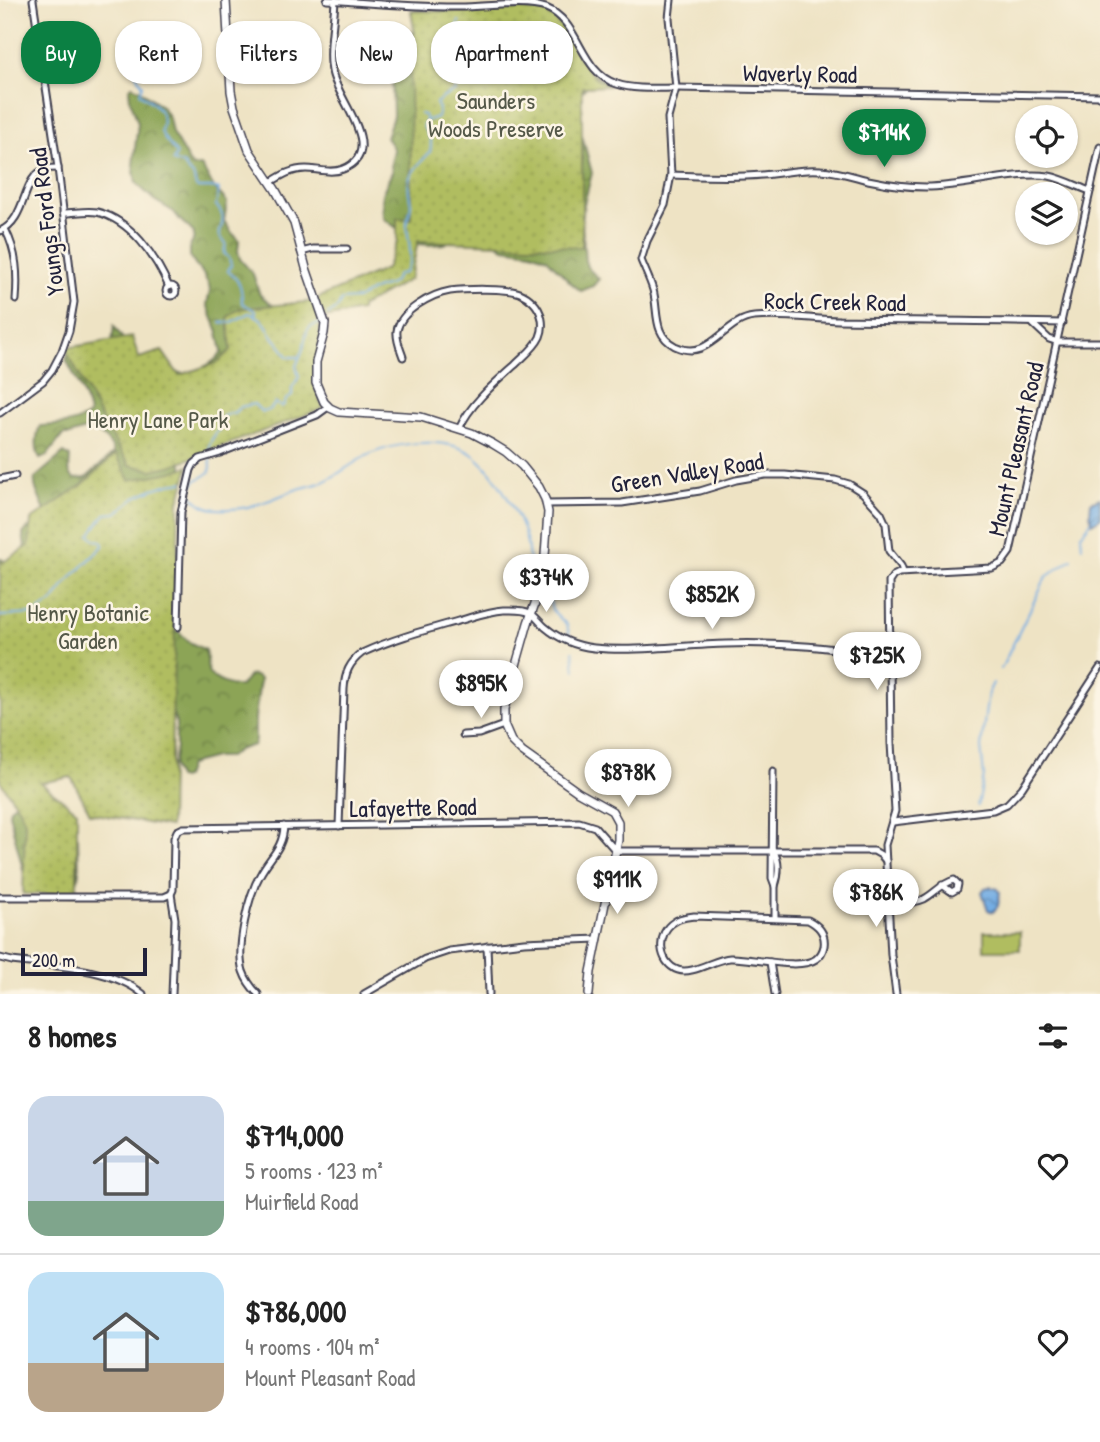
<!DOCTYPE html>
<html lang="en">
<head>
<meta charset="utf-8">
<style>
  :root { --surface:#fff; --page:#f6f6f6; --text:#222; --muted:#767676; --line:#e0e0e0; --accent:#0b8043 }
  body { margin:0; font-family:"Patrick Hand",sans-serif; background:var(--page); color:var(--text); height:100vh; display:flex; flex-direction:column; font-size:26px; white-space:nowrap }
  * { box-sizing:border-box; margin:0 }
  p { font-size:23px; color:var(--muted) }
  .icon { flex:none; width:38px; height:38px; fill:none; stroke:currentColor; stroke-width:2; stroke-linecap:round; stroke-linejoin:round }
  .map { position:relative; height:994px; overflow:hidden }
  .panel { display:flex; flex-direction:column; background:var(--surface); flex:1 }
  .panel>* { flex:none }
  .hud { position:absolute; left:21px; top:21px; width:700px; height:63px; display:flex; gap:14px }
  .tools { position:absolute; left:1015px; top:105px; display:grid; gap:14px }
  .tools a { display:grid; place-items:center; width:63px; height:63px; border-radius:50%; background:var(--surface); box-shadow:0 2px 5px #0004; font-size:35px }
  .scale { position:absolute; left:21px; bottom:18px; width:126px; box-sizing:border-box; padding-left:7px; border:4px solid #22223b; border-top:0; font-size:19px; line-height:24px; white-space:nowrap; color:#22223b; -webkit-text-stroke:5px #fcf5e5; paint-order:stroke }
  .price { position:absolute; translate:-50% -60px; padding:0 16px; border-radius:24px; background:#fff; color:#222; font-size:23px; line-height:46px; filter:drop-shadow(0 2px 4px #0008) }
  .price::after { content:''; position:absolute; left:50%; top:42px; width:21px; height:16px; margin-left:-10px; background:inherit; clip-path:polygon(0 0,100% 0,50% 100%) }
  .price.active { background:var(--accent); color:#fff }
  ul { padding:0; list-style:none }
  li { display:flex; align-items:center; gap:21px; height:175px; padding:0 28px }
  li+li { border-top:2px solid var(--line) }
  li span { display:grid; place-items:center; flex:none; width:196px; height:140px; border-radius:21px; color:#555 }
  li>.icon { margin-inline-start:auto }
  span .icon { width:84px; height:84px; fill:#fffc; stroke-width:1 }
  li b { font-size:30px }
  h2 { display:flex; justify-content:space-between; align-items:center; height:84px; padding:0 28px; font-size:30px }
  .chip { padding:0 24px; border-radius:28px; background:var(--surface); box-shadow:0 2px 5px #0004; font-size:24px; line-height:63px }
  .chip.active { background:var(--accent); color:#fff }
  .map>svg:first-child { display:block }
  .forest { fill:url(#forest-crowns); stroke:#576348; stroke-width:2 }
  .park { fill:url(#park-dots); stroke:#69704e; stroke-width:2 }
  .pitch { fill:#b0bd60; stroke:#69704e; stroke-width:2 }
  .water { fill:url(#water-waves); stroke:#4b688f; stroke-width:2 }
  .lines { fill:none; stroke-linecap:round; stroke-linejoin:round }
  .stream { stroke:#74ade3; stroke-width:2 }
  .minor-casing { stroke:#413f50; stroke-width:9 }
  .major-casing { stroke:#413f50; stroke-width:10 }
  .minor { stroke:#fff; stroke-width:5 }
  .major { stroke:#fff; stroke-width:7 }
  .labels { text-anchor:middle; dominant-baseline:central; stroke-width:5; stroke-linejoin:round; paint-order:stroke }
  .street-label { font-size:24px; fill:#22223b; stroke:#fcf5e5 }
  .park-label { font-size:24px; fill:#545848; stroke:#fcf5e5 }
</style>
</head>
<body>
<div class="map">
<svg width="1100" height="994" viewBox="0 0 1100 994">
  <defs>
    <pattern id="forest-crowns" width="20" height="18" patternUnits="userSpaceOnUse" patternTransform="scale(1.75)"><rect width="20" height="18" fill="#8ca456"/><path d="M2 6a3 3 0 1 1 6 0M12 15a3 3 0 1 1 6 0" fill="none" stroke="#728548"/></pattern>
    <pattern id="park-dots" width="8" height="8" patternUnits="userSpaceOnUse" patternTransform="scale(1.75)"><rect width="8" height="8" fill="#b0bd60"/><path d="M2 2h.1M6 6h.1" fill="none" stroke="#97a254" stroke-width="1.8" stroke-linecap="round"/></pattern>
    <pattern id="water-waves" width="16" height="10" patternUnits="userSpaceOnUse" patternTransform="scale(1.75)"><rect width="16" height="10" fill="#74ade3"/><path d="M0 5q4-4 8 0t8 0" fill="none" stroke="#5f8cb9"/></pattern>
  </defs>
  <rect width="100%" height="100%" fill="#fcf5e5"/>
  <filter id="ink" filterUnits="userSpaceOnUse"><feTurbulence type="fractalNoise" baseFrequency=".0143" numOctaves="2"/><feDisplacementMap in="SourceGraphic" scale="14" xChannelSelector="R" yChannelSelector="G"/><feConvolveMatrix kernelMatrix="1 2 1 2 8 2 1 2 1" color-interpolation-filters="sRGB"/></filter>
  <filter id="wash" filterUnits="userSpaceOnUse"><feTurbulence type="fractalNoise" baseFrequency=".00686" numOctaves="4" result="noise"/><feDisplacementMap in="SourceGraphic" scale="28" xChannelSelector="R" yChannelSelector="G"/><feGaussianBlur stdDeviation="1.57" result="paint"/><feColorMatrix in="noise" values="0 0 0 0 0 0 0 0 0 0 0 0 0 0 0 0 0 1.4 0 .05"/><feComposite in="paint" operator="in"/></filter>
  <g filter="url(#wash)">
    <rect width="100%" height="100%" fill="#eee3c4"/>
    <g class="forest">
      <path d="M 524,8 C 529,9 536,8 541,10 C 564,16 576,47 587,66 L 568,86 L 559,114 L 587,77 L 594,74 L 606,82 L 606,85 L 586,87 L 581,93 L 582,135 L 592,173 L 584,204 L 582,223 L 585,260 L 587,267 L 599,279 L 593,286 L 581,291 L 571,283 L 547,258 L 532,252 L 504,248 L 492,240 L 455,239 L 444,244 L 431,245 L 418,244 L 383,218 L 382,194 L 392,172 L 391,163 L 394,150 L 386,137 L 393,116 L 392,77 L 387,61 L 389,57 L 407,52 L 409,42 L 414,30 L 412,10 L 488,11 Z"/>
      <path d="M 132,86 L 139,89 L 162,107 L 169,118 L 172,133 L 192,167 L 201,166 C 205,172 208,177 211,183 C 215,189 222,196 227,202 L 224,221 L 232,233 L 239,240 L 238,251 L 240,259 L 253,274 L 260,295 L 274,306 L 186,455 L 182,462 L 183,481 L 0,636 L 0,558 L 6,562 L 24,551 L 25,546 L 23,534 L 27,529 L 39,523 L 45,512 C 42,501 33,489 35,478 L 64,453 L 70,457 C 70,466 66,473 75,479 L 86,478 L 114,453 C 111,441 101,435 91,428 L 70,435 L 63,435 L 47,456 L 40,459 C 35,450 36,435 40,426 C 58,425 75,425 89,415 C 87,397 74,376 66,359 L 69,351 L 112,342 L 114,326 L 137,359 L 180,373 L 183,374 C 199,369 212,366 222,352 L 218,332 L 207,304 L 210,291 L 209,285 L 202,272 L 195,265 L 190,256 L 190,247 L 193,241 L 194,233 L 189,228 L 179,219 L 174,212 L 154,200 L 136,183 L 133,165 L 138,123 L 130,99 L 129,89 Z"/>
      <path d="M 173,630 L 178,631 L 189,642 L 205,650 C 208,657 206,666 209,673 C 213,680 235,689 241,685 C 245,683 246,679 249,676 L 253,675 L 260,679 L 255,718 L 255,739 L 254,745 L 238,750 L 229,757 L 215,757 L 196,762 L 189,766 L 185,777 L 182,779 L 177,778 L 173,766 L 176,747 L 176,723 L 171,709 Z"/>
      <polygon points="19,801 78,837 79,876 75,887 26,882 9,813 10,808"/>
    </g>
    <g class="park">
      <path d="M 521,9 L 544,12 L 557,20 L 589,71 L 598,80 L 610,86 L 582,87 L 582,247 L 418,241 L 410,279 L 361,307 L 361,311 L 320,319 C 324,353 304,375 324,408 L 170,466 L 152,470 L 130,465 L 106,428 L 65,348 L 132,337 L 139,358 L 162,351 L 179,375 L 216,363 L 231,350 L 228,317 L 238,309 L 316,301 L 322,296 L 386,269 L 397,242 L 397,218 L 411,219 L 410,43 L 415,33 L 411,11 L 473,12 Z"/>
      <polygon points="116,454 130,480 172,472 189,466 179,502 171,759 170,827 90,813 71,777 41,783 77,811 77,894 23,894 25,822 20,810 0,781 0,564 29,546 31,520 82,485"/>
    </g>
    <rect class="pitch" x="984" y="932" width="36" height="18"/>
    <g class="water">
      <polygon points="1100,498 1100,518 1092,523 1090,514 1091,502"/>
      <polygon points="989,887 998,889 1000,892 998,906 993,912 988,910 982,892 985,888"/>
    </g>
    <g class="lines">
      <g class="stream">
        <path d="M 134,62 L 134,71 L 143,85 L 140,93 C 154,104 168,111 161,131 L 164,138 L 177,154 L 173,161 L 184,165 L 188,171 L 193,175 L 196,186 L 198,188 L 215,188 L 219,190 L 216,205 C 218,208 221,211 222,215 C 226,228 212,233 226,243 L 224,253 L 229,258 L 231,265 L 228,271 C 241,282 242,288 242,303 L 256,311 L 255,315 C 266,321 267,328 274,338 C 279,344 284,349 288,357 L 299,357"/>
        <polyline points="420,114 424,115 426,120"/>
        <path d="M 328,315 L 338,307 L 342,300 L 357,299 L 375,289 L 389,285 L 394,281 L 398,274 L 404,273 C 415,260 408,241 407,226 C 406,218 411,212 411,204 C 410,196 406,186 410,177 C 415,167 423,160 430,152 C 434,135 424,134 423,124 L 428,120 L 437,117 L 439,109 L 436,103 L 442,98 L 455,91 L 456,82 L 466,57 L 461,49 L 463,40 L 457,31 L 459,21"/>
        <polyline points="221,323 232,322 249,313 255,315"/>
        <path d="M 210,452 C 206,438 224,430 223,416 L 235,412 L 240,407 L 254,404 L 262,412 C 269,411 272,409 275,403 L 281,407 L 284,405 L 286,400 L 292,396 L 292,388 L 299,377 L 296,366 L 303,349 L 307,331 L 310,327 L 320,323"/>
        <path d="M 210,459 C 214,475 205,475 195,481 L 189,493 C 194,497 198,503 205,506 C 215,511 231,509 242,508 C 261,505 275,498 292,491 C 302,487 313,486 323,482 C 336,476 347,467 359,460 C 389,442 448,434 476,457 C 495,473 520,515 526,539 C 530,554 527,573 538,584"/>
        <polyline points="1082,547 1081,535 1091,522"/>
        <polyline points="544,591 549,597 552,610 567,625 570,637"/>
        <polyline points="0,616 33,614 53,602 67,582 103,546 102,541 96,540 90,535 105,514 116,513 136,497 153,489 169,484 183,482"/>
        <polyline points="573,651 575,670"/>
        <polyline points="1001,669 1046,577 1072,559"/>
        <polyline points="978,806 984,776 981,747 988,693 993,683"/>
      </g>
    </g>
  </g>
  <g filter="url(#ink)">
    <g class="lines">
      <g class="minor-casing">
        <g id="minor">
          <path d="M 327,0 C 370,3 412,7 455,7 C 481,8 523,0 546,8 C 581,22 579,72 617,84 C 635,90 657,88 676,88 L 1100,96"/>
          <path d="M 671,0 L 669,18 L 676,88 L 668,118 L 671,175 L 665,205 L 647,241 L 641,260 C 645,270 650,280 653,290 C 659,311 652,334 675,346 C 710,363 723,320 754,317 C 782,314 811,319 839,320 C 913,321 988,321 1062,323"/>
          <path d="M 671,175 C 701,176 732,178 762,175 C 783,174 798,168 821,170 C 837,171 852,176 868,180 C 887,184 907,187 926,187 C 966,187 1012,171 1049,176 C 1064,179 1076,186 1090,191"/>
          <path d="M 271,182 C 282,175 292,169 306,169 C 318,169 331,174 343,169 C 388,151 336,99 332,71 C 328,50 334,22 335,1"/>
          <path d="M 63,213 C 74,213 87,210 97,212 C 131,220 156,257 169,287"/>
          <path d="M 5,229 C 17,252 18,275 16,300"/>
          <path d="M 0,231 C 28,219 21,176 46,169 C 50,168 54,168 58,168"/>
          <polyline points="301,252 313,249 347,249"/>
          <circle cx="171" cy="291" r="5"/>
          <polyline points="1033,324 1049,339 1058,342 1100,342"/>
          <path d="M 403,357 C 400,348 396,340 397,331 C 400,311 432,294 450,291 C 465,289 506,288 520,293 C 525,295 529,298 533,302 C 542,311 545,325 540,337 C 535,348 524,356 515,365 C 495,383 470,404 459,429"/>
          <polyline points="0,413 43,381 52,370 62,351 69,331 74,302 58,168 33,0"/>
          <polyline points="0,479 15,476"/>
          <polyline points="546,504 622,503 700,491 736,480 765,475 785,475 835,480 849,484 863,493 881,513 886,524 889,551 901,566 903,572"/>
          <polyline points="178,627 181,512 191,470 194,464 200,459 220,453 317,415 328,407"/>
          <polyline points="463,735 479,734 504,725"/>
          <polyline points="773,771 772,878 775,886 775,918"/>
          <polyline points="893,822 993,810 1007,804 1022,788 1100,668"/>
          <path d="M 339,826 L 344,689 C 345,673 349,663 362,653 C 392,639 426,630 458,621 C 473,617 488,611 504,610 C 512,610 523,609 530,613 C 536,616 540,623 545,627 C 559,639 576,646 594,648 C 635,652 684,645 726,644 C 783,642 835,648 890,656"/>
          <path d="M 773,850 C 780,861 779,875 775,886"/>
          <polyline points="0,897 164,897 171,894"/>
          <path d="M 888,904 C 899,903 914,904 924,899 C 935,893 941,884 954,880 L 958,884 L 957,889 L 952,892 L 942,885"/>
          <path d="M 694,916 L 808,920 C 818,925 826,933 824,946 C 823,951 820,956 816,959 C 799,971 751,957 730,958 C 715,959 692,975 678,970 C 658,963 656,933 674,922 C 680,917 687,917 694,916 Z"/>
          <polyline points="487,946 489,994"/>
          <path d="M 0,958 L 12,961 C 52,966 110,967 143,994"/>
          <polyline points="770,962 775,994"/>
          <polyline points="172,994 175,919 171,894 173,890 174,838 177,831 183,828 579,822 595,827 616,851 874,851 881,855 886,861"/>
          <path d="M 258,994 C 251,987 246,980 243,971 C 236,948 248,896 260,875 C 270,856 283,849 284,826"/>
          <polyline points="364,994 425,959 449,951 524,942 598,939"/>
          <polyline points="896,994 891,955 885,845 895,811 891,743 889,582 893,576 899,573 992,568 1002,563 1010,552 1100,147"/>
        </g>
      </g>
      <g class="major-casing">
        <polyline id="major" points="226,0 231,91 234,107 249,150 275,189 294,223 306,268 325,323 324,333 316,362 316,383 324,402 330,408 339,412 421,417 472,433 493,444 506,452 522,466 539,487 545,499 548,512 544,570 541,587 528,623 509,690 504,710 504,725 511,741 522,752 578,792 612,811 618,822 618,840 591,972 589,994"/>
      </g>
      <use href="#minor" class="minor"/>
      <use href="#major" class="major"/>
    </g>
  </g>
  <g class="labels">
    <g class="street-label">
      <text transform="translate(800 73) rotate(1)">Waverly Road</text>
      <text transform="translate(46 222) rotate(-97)">Youngs Ford Road</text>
      <text transform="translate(835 301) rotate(1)">Rock Creek Road</text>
      <text transform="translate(1015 449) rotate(-77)">Mount Pleasant Road</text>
      <text transform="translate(687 472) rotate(-9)">Green Valley Road</text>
      <text transform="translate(413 807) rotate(-1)">Lafayette Road</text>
    </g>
    <g class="park-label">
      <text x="496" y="100">Saunders<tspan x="496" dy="28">Woods Preserve</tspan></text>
      <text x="158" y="419">Henry Lane Park</text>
      <text x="88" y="612">Henry Botanic<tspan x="88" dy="28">Garden</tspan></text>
    </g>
  </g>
</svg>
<div class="tools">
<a><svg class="icon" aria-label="locate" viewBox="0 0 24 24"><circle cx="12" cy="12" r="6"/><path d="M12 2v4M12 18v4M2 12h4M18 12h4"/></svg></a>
<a><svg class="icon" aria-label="layers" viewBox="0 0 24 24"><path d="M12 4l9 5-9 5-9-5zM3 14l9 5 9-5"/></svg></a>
</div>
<div class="scale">200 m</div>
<b class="price active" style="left:884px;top:169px">$714K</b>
<b class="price" style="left:546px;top:614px">$374K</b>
<b class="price" style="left:712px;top:631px">$852K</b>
<b class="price" style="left:877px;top:692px">$725K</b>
<b class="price" style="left:481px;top:720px">$895K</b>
<b class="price" style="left:628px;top:809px">$878K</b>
<b class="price" style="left:617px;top:916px">$911K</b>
<b class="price" style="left:876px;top:929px">$786K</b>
<div class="hud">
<a class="chip active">Buy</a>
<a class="chip">Rent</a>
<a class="chip">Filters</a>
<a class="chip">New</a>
<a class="chip">Apartment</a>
</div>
</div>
<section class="panel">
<h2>8 homes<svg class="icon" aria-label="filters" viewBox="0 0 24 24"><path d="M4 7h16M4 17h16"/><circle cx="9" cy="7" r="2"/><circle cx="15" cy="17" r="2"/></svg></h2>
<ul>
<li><span style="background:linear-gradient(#c9d6e8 75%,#7fa58c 0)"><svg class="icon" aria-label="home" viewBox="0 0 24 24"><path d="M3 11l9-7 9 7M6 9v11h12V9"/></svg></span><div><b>$714,000</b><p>5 rooms · 123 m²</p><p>Muirfield Road</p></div><svg class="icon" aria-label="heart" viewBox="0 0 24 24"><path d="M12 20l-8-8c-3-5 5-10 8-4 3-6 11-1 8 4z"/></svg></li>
<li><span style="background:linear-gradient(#bfe0f5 65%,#b9a48a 0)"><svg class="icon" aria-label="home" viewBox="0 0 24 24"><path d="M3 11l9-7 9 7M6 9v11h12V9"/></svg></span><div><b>$786,000</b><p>4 rooms · 104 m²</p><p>Mount Pleasant Road</p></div><svg class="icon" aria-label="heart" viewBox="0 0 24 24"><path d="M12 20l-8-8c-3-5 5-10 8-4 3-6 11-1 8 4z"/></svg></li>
</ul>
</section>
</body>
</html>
